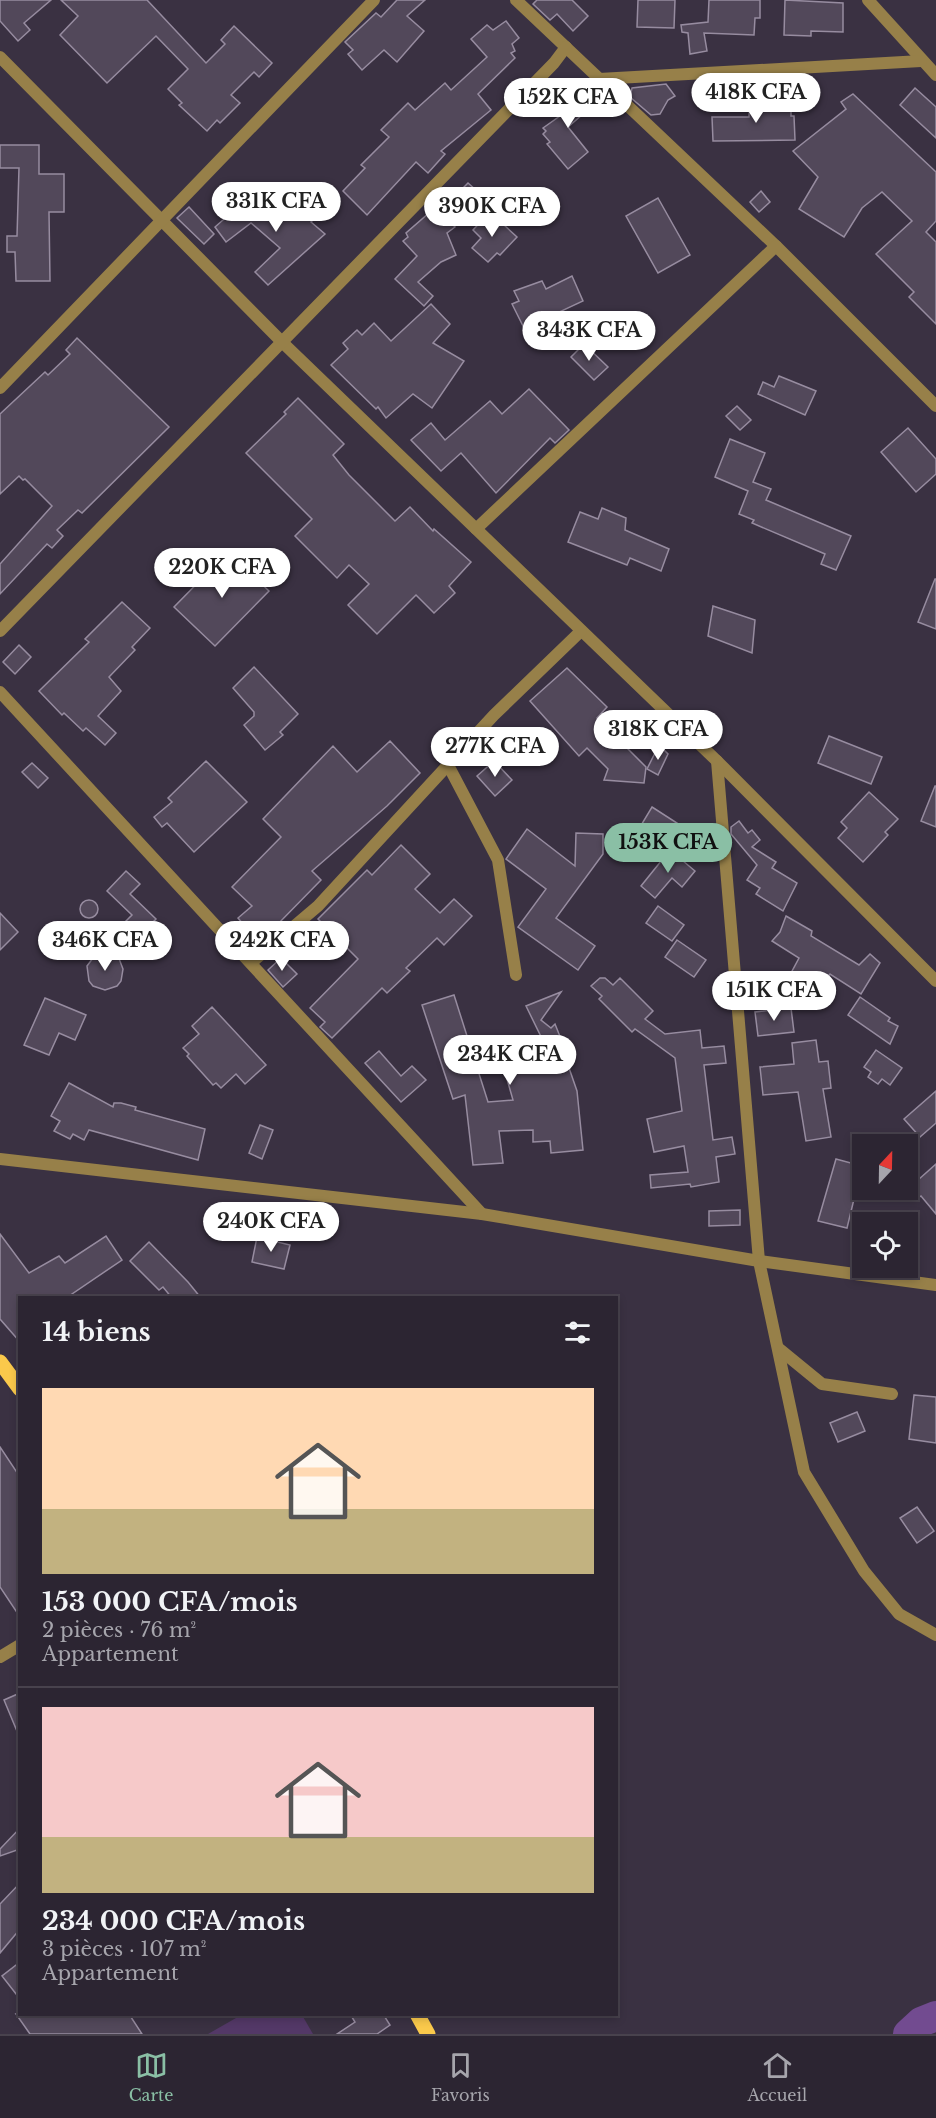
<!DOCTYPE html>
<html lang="fr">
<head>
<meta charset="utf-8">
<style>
  :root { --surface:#2c2532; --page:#342d3a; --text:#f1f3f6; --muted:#a6a5ac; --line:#48424d; --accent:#8abfa5 }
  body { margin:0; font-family:"Libre Baskerville",serif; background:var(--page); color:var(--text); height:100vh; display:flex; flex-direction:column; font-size:22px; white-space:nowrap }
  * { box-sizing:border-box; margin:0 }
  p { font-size:20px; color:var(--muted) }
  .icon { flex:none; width:33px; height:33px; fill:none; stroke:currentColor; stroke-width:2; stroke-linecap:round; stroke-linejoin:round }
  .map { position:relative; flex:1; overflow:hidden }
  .side { position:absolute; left:18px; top:1296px; width:600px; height:720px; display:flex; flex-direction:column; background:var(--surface); border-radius:0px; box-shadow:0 3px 9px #0003,0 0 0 2px var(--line) }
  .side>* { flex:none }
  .needle { width:39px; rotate:22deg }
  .tools { position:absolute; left:852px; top:1134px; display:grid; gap:12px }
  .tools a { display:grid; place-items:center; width:66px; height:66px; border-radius:0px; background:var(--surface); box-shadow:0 3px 9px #0003,0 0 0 2px var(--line); font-size:30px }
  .price { position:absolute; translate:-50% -51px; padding:0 14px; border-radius:21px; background:#fff; color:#222; font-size:20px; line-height:39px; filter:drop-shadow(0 2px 3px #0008) }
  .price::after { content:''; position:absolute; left:50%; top:36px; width:18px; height:14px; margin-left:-9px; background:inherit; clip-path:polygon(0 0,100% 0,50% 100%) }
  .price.on { background:var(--accent); color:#111 }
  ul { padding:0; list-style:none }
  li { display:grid; align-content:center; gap:12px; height:318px; padding:0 24px }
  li+li { border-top:2px solid var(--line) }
  li span { display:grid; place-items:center; height:186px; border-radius:0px; color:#555 }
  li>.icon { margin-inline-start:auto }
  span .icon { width:108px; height:108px; fill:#fffc; stroke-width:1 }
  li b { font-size:26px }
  h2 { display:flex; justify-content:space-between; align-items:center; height:72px; padding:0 24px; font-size:26px }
  .tabs { display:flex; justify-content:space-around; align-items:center; height:84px; border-top:2px solid var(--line); background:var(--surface); font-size:16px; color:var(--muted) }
  .tabs a { display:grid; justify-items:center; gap:3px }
  .tabs .on { color:var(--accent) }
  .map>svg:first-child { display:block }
  .green { fill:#533867 }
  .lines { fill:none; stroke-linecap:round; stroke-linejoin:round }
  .river { stroke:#724b90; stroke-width:30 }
  .building { fill:#52485a; stroke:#978ca0; stroke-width:1.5 }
  .minor { stroke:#978049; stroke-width:12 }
  .primary { stroke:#fac94b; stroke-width:15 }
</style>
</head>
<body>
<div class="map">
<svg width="936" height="2034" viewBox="0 0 936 2034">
  <rect width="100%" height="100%" fill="#3a3142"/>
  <polygon class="green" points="243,2014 302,2015 313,2034 208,2034"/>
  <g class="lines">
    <polyline class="river" points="908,2034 921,2022 936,2016"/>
  </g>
  <g class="building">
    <polygon points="0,0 51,0 24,23 30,30 18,41 0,21"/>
    <polygon points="61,0 147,0 206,63 225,44 221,40 234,26 272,63 259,77 254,72 231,95 240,103 220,123 217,120 207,131 179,105 182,103 168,89 188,69 156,36 107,83 60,35 78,16"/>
    <polygon points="397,0 425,0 407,16 424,31 397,62 384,50 362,70 348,54 353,50 345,42 376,13 381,17"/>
    <polygon points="537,0 572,0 588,16 573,31 557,14 550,20 533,4"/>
    <polygon points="638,0 675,0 674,28 637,27"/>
    <polygon points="709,0 760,0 760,18 755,18 754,35 704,33 707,51 690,54 688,33 682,32 681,25 708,22"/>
    <polygon points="785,0 843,3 843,32 811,31 811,36 784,35"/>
    <polygon points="506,21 519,38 512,44 515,51 511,53 515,58 478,94 491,110 441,151 445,154 428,173 416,162 367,215 343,191 365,168 361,165 389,137 381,130 408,103 415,110 445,83 451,90 487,57 471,39 487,25 493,30"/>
    <polygon points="666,84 675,96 668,100 660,114 651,115 630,97 632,88"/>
    <polygon points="915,88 936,107 936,138 900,105"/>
    <polygon points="568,90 579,103 593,93 598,101 568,127 588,152 568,169 547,144 550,142 543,134 546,131 543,128 564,113 554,101"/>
    <polygon points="750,93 765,93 765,108 791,108 791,116 794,116 795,140 713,141 712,117 749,117"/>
    <polygon points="853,94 936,172 936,221 926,232 936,242 936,324 909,297 914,292 876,254 912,221 882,192 862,208 844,237 799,209 818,177 793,151 846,109 841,102"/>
    <polygon points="0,145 39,145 39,174 64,174 64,212 49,212 50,281 16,281 15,252 7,252 7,236 17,236 19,168 0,168"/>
    <polygon points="468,183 477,191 449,220 455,227 447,233 456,255 441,262 418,282 433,296 424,306 395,279 417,256 403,241 408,237 406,233 437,206 441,210"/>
    <polygon points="761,191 770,202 759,212 750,202"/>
    <polygon points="281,195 291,205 294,201 306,210 315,218 311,222 325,234 268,285 255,272 280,248 251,223 226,242 215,227 240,205 248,216 257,206 265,212"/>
    <polygon points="658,198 690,255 658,273 626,216"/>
    <polygon points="189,207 214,234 204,244 177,218"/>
    <polygon points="490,212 517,237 500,255 497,253 488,262 472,248 481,238 473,230"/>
    <polygon points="572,276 583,301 557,313 562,324 534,334 528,323 523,326 512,304 519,301 514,291 542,281 546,289"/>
    <polygon points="431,304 450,324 433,343 464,361 432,408 413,394 386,418 378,407 376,409 331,365 348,349 343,343 357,330 362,335 374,323 391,341"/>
    <polygon points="77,338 169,427 82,513 78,510 57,530 63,536 52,548 47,544 0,594 0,564 52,506 25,479 23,480 19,476 0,494 0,414 45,372 48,375 70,354 66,350"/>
    <polygon points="584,344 608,367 594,380 571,357"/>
    <polygon points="779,376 816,391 805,415 758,394 763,382 774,387"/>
    <polygon points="529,389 569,430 555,443 550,438 496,493 461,453 441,471 411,440 431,423 445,440 490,401 502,414"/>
    <polygon points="298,398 344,444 333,455 349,475 395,521 410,507 433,531 434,529 471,562 449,586 455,593 434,613 416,595 377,634 348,605 369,584 349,565 337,578 295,536 312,519 246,453 286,414 284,412"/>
    <polygon points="737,406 751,420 740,430 726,416"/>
    <polygon points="908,428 936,459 936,474 916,492 881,452"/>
    <polygon points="730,439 765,453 753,482 771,489 766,500 851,536 836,570 821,564 825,554 752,523 754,520 739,514 748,491 715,477"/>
    <polygon points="602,508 626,518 625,530 669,549 661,571 630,558 627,565 568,542 580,512 598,519"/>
    <polygon points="228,552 269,591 215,646 174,607"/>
    <polygon points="935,579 936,579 936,629 918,622"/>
    <polygon points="122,602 150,628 132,647 135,650 109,677 121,691 98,716 116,733 105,745 86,728 83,731 64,713 62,715 39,691 89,642 85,639"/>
    <polygon points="713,606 755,620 752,653 708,636"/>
    <polygon points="19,645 31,657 15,674 3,662"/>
    <polygon points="254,667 298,714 280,732 283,735 265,750 244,725 254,716 254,712 233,688"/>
    <polygon points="567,668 607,707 597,718 646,767 644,783 604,780 608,769 587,748 579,756 530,701"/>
    <polygon points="829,736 882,757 871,784 818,763"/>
    <polygon points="390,741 420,773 387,806 312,871 321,880 276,926 273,923 255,942 240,927 243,924 238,918 252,906 232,887 281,837 263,819 333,746 357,772"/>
    <polygon points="659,745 668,754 658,775 647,769"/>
    <polygon points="206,761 247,802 194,852 167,823 162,827 154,817 172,802 168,798"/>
    <polygon points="494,761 512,780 495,796 477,776"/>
    <polygon points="32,763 48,778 38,788 22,772"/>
    <polygon points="935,786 936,786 936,827 921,821"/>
    <polygon points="869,792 898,819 885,832 888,835 863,862 838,838 847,828 841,822"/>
    <polygon points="652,807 680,825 665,850 637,832"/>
    <polygon points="739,821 748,833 752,830 760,840 752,847 776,862 772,868 797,883 783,911 756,894 760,888 747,880 757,865 731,834 731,827"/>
    <polygon points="527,829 575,866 576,833 603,834 603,854 556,918 595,946 578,970 518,927 546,889 506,859"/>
    <polygon points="401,845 430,874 415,889 440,913 454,899 472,916 444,945 437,938 406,968 410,971 387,993 382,988 332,1038 320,1027 325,1022 310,1008 358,959 318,919 367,870 372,875"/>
    <polygon points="670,850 695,871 682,887 672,878 655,898 641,886"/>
    <polygon points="126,871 140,884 130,894 156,919 131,944 117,930 132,915 107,891"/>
    <circle cx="89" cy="909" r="9"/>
    <polygon points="658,906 684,925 672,941 646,923"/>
    <polygon points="0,913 18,932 0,950"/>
    <polygon points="786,916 812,931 811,936 859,965 870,954 880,963 861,994 830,974 812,1005 783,988 799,958 772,941 780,932"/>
    <polygon points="677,940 706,960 694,977 665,957"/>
    <polygon points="105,954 118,956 123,969 121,981 117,986 105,990 93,986 89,981 87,966 93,958"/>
    <polygon points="281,958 297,974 283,987 268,970"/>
    <polygon points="600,978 605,978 613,985 620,978 653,1011 645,1019 665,1034 700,1030 702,1048 724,1046 726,1063 704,1065 713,1140 732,1137 735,1154 716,1157 719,1182 691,1187 690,1184 651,1188 650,1175 688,1172 684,1146 654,1152 647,1119 682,1111 675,1058 635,1029 632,1032 599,999 602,996 591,986"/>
    <polygon points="561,992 541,1020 551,1028 555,1024 571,1064 568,1065 577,1091 583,1150 551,1153 550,1141 533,1142 533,1130 499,1131 503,1163 473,1165 465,1095 453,1099 422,1005 454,995 488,1102 513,1100 503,1065 549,1053 526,1006"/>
    <polygon points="860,997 890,1018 888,1021 898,1026 890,1044 848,1015"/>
    <polygon points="45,998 86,1015 75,1040 59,1033 49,1055 24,1045"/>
    <polygon points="212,1007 266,1065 245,1084 236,1074 221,1088 216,1083 213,1085 187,1056 189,1054 183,1048 199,1034 192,1026"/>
    <polygon points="791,1008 794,1032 758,1036 755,1012"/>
    <polygon points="816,1040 819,1062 828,1061 831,1088 823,1089 831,1137 806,1141 798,1092 763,1095 760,1067 794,1064 792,1043"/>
    <polygon points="876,1050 902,1068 890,1085 882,1079 878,1084 868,1077 871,1072 864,1067"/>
    <polygon points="379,1051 401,1076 412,1066 426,1080 401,1102 365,1063"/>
    <polygon points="69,1083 113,1107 114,1103 121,1103 136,1107 135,1110 205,1129 198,1160 89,1130 84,1140 73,1134 70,1139 54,1131 60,1121 51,1116"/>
    <polygon points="936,1091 936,1123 920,1137 904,1119"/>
    <polygon points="260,1125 273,1130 262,1159 249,1153"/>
    <polygon points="836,1159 862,1166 847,1228 818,1221"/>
    <polygon points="936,1164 936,1214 921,1196 918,1198 909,1188"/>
    <polygon points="740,1210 740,1225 709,1226 709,1211"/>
    <polygon points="0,1234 29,1273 59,1256 65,1263 106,1236 122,1260 66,1298 20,1298 20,1342 0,1319"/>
    <polygon points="257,1237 290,1245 284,1269 252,1262"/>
    <polygon points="149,1242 188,1282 201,1298 172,1298 163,1287 159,1290 130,1261"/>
    <polygon points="914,1395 936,1397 936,1443 909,1439"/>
    <polygon points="857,1412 865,1431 838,1442 830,1423"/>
    <polygon points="0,1447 20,1477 20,1617 0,1587"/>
    <polygon points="917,1507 934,1531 917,1543 900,1518"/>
    <polygon points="20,1693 20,1736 19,1736 4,1700"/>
    <polygon points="20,1828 20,1849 0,1856 0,1849"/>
    <polygon points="20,1883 20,1929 0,1953 0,1904"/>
    <polygon points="20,1962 20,1999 2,1976"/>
    <polygon points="16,2014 129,2014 142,2034 30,2034"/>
    <polygon points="350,2014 383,2014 390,2025 377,2034 337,2034 355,2022"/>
  </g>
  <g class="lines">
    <g class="minor">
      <polyline points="516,0 776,246 936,406"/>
      <polyline points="868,0 936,75"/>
      <polyline points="0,57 282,342 717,761 936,981"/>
      <polyline points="599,79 921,61"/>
      <polyline points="0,388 374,0"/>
      <polyline points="476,529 776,246"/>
      <polyline points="0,631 554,63 566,47"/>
      <polyline points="0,692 482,1214"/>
      <polyline points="717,761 759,1261 804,1472 864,1571 899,1614 936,1635"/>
      <polyline points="448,765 498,860 516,975"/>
      <polyline points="251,963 318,906 494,715 581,631"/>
      <polyline points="0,1159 482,1214 759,1261 936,1285"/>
      <polyline points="778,1348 822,1384 892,1394"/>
      <polyline points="0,1657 20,1645"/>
    </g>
    <g class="primary">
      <polyline points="0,1362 20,1389"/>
      <polyline points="417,2014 428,2034"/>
    </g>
  </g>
</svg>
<div class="tools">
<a><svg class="needle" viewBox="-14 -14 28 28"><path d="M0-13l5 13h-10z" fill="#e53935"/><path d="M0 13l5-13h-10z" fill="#a6a5ac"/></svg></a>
<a><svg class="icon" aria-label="locate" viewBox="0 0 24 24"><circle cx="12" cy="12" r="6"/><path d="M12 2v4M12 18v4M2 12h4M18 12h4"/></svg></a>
</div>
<b class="price" style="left:756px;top:124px">418K CFA</b>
<b class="price" style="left:568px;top:129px">152K CFA</b>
<b class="price" style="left:276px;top:233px">331K CFA</b>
<b class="price" style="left:492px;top:238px">390K CFA</b>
<b class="price" style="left:589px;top:362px">343K CFA</b>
<b class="price" style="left:222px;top:599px">220K CFA</b>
<b class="price" style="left:658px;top:761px">318K CFA</b>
<b class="price" style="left:495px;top:778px">277K CFA</b>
<b class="price on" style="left:668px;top:874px">153K CFA</b>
<b class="price" style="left:105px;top:972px">346K CFA</b>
<b class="price" style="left:282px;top:972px">242K CFA</b>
<b class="price" style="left:774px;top:1022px">151K CFA</b>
<b class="price" style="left:510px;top:1086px">234K CFA</b>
<b class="price" style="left:271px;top:1253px">240K CFA</b>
<section class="side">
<h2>14 biens<svg class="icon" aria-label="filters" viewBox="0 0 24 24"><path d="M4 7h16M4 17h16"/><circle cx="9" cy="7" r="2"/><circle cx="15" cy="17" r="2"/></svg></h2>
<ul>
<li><span style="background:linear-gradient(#ffd9b3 65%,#c2b280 0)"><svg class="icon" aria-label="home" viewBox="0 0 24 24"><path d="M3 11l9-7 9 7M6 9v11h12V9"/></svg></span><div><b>153 000 CFA/mois</b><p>2 pièces · 76 m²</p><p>Appartement</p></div></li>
<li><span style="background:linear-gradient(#f6c9c9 70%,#c2b280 0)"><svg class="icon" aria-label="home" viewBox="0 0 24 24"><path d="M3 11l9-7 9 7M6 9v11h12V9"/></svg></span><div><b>234 000 CFA/mois</b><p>3 pièces · 107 m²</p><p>Appartement</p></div></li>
</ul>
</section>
</div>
<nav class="tabs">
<a class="on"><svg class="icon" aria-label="map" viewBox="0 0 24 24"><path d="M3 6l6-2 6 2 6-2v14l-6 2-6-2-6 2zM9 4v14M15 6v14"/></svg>Carte</a>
<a><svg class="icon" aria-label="saved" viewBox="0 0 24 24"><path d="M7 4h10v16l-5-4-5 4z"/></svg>Favoris</a>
<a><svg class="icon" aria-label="home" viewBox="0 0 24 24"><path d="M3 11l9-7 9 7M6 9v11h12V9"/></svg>Accueil</a>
</nav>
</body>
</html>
